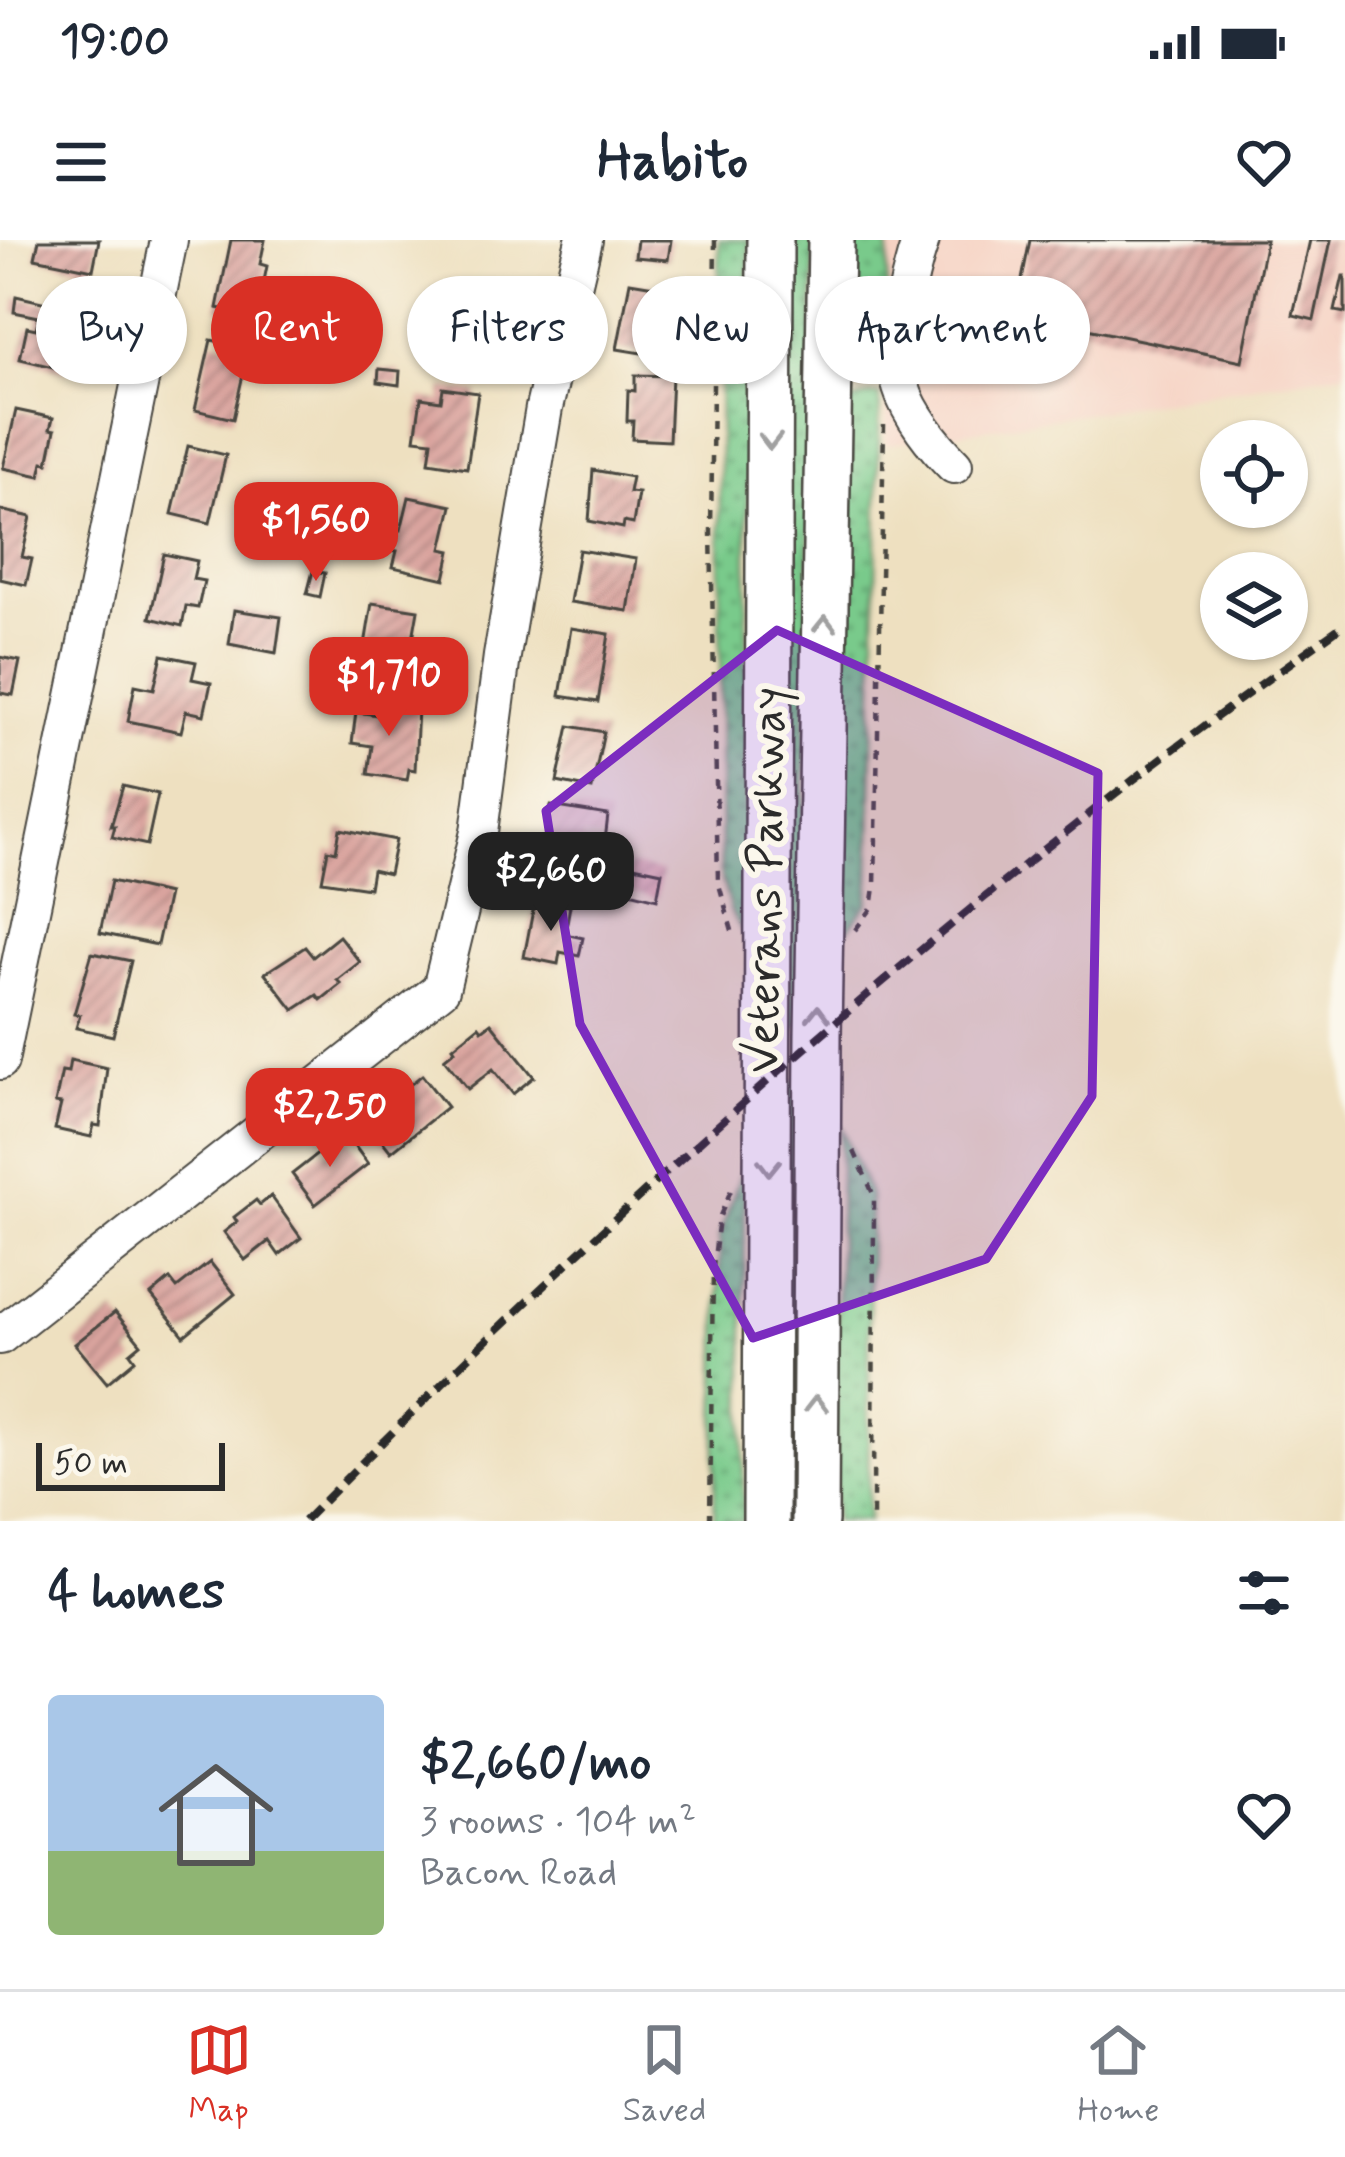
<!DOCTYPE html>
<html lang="en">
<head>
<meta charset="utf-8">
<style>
  :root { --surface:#fff; --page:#f2f2f3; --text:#1f2937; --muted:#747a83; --line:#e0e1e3; --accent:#d93025 }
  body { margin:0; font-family:Mynerve,sans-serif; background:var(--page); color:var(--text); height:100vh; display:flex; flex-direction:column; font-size:45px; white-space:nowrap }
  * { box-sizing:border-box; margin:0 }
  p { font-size:39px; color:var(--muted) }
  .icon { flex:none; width:66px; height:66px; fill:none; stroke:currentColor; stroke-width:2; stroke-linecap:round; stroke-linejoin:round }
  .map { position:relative; height:1281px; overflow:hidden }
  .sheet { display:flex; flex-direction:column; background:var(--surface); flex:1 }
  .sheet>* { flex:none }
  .hud { position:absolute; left:36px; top:36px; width:1275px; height:108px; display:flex; gap:24px }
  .controls { position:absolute; left:1200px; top:180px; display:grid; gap:24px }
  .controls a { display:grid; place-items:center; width:108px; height:108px; border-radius:50%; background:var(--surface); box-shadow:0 3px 9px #0004; font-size:60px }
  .scale { position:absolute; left:36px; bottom:30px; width:189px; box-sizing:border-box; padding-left:12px; border:6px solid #2b2b2b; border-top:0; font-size:33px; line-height:42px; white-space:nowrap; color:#2b2b2b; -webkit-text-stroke:9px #fbf7ec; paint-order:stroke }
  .price { position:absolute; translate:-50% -102px; padding:0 27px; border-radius:24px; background:var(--accent); color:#fff; font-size:39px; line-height:78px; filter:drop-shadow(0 3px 6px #0008) }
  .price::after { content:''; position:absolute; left:50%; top:72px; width:36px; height:27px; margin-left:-18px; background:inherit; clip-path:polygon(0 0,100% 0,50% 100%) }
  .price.active { background:#222; color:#fff }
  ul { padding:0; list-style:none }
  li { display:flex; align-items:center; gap:36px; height:300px; padding:0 48px }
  li span { display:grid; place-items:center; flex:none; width:336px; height:240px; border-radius:12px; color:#555 }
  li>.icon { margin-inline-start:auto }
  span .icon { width:144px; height:144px; fill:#fffc; stroke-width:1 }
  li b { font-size:51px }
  h2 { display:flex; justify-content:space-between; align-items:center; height:144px; padding:0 48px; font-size:51px }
  .pill { padding:0 42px; border-radius:54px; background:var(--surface); box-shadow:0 3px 9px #0004; font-size:42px; line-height:108px }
  .pill.active { background:var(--accent); color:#fff }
  .status { display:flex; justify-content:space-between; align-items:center; height:84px; padding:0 60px; background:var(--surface); direction:ltr }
  .status svg { height:33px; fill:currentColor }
  header { display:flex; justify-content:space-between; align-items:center; height:156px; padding:0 48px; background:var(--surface); font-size:54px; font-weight:700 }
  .tabs { display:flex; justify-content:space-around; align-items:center; height:168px; border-top:3px solid var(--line); background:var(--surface); font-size:33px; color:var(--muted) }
  .tabs a { display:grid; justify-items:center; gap:6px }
  .tabs .active { color:var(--accent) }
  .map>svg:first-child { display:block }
  .built { fill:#f6d2c3 }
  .grass { fill:url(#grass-dots); stroke:#527a5b; stroke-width:3 }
  .building { fill:url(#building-hatch) }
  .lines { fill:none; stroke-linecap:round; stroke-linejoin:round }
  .minor-casing { stroke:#484641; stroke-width:40 }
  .major-casing { stroke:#484641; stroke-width:50 }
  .path { stroke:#484641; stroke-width:4.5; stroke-dasharray:9 9; stroke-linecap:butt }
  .minor { stroke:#fff; stroke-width:36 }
  .major { stroke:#fff; stroke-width:45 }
  .rail { stroke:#2b2b2b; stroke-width:8; stroke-dasharray:18 9; stroke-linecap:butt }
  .oneway { stroke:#a0a0a0 }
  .marked { fill:#7b2cbf; fill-opacity:0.2; stroke:#7b2cbf; stroke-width:9; stroke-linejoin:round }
  .labels { text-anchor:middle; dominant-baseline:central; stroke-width:12; stroke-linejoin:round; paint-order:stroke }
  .street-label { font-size:48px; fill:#2b2b2b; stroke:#fbf7ec }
</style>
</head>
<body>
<div class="status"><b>19:00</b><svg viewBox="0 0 49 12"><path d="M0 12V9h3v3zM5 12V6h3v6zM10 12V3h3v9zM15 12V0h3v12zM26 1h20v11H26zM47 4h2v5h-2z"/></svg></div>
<header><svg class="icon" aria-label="menu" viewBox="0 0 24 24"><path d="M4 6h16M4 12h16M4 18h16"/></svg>Habito<svg class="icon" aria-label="heart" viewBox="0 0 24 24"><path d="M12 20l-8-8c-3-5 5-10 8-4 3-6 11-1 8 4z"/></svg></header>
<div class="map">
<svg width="1345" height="1281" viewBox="0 0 1345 1281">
  <defs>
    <pattern id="grass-dots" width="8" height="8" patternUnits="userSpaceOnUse" patternTransform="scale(3)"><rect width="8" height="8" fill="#79ca8b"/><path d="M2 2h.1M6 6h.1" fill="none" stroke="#63a472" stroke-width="1.8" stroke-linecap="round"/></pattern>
    <pattern id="building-hatch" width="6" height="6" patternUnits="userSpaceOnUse" patternTransform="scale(3)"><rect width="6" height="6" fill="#daa49f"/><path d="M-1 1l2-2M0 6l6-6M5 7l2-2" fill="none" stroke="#b18682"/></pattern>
  </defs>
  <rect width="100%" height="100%" fill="#fbf7ec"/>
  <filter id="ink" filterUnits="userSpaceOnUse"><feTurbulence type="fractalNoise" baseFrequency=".00833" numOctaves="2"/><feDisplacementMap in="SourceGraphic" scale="24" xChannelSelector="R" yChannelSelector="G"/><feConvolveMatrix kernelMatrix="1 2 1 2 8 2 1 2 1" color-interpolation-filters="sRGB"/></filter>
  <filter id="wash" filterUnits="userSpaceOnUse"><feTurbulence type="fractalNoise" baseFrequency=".004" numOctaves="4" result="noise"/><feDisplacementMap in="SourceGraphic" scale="48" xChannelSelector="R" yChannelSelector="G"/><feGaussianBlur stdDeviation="2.7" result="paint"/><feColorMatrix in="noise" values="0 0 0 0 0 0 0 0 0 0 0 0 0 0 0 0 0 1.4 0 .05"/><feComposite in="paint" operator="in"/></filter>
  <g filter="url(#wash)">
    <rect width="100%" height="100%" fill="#eee0c0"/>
    <polygon class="built" points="887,0 1345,0 1345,132 886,205"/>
    <g class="grass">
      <polygon points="719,0 749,0 745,696 731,672 721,635"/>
      <polygon points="784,0 814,0 801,782 790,791"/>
      <polygon points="854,0 889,0 883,135 861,135 849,119"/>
      <polygon points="872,154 880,155 870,640 868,663 840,700 850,161"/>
      <polygon points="792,841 800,843 798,1211 789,1213 783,1162 784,850"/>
      <polygon points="841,886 870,956 868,1281 834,1281"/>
      <polygon points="742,930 745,939 743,1281 714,1281 720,995"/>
    </g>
    <g id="blocks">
      <g class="building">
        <polygon points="39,0 99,0 93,30 35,18"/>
        <polygon points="231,0 265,0 260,24 267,26 257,76 217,68"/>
        <polygon points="637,0 671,0 668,20 635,17"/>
        <polygon points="1030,0 1266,0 1242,121 1015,74"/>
        <polygon points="1310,0 1331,0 1314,80 1293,75"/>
        <polygon points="1343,36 1345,36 1345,73 1335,71"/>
        <polygon points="630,42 666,48 654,115 617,109"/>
        <polygon points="444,55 496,62 493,80 487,79 481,128 446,122 451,92 423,88 427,66 442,69"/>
        <polygon points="16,56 51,64 47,76 76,83 69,131 20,119 27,87 36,89 39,77 14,72"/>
        <polygon points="211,100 249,108 233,179 195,170"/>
        <polygon points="379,129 400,131 399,145 378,142"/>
        <polygon points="635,135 672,136 669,201 632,199 633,181 627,181 628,150 635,151"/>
        <polygon points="443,148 478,153 467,228 429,222 432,201 415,199 421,158 441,161"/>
        <polygon points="16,170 53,178 50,189 55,190 48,223 43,222 40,236 3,228"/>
        <polygon points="188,206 226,215 210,283 172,274"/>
        <polygon points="593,230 632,237 629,252 638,253 633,284 624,282 623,288 589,281"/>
        <polygon points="409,257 452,266 442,309 451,311 445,339 393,327 397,311 386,309 391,288 401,290"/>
        <polygon points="0,270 31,277 22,317 32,319 26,345 0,339"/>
        <polygon points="579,310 636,319 628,371 570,362"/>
        <polygon points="164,314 197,321 193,339 204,341 198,368 186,366 182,386 150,378"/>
        <polygon points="313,331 325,333 320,357 307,354"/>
        <polygon points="372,363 418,370 412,404 434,407 428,443 373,434 377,406 365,405"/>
        <polygon points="234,370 281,377 276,413 229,404"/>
        <polygon points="571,388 609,394 598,462 560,456"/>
        <polygon points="162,415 196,422 192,439 211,443 204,475 186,471 181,492 128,481 135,445 154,449"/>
        <polygon points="0,417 20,421 13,455 0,453"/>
        <polygon points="379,462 418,468 415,530 409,529 407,540 368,534 372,506 352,503 356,472 378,475"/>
        <polygon points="569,486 604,492 592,549 557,542"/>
        <polygon points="123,546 158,554 147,605 112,597 115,586 111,586"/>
        <polygon points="551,566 608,575 605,601 583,596 582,603 597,606 592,636 577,634 575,643 540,636"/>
        <polygon points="340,589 396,600 389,634 372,630 369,648 322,641 328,610 336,612"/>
        <polygon points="629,625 662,632 657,659 622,650"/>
        <polygon points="111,641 168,654 157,705 100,693"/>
        <polygon points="535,660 570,666 565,694 583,698 579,716 560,712 558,724 524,717"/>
        <polygon points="339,696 360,722 337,740 341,744 321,760 317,755 294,770 265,733 305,707 313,717"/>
        <polygon points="92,713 131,721 113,796 76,788 80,775 74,774"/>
        <polygon points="491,783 534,837 513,854 493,829 468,849 444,819 455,810 453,807 479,786 482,790"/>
        <polygon points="70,820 107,828 100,886 94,885 91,897 55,889 61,864 55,863 62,831 68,832"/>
        <polygon points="422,835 447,867 391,912 366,880"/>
        <polygon points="348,897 368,924 315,965 292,934 324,909 328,913"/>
        <polygon points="271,956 301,998 279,1015 269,1001 245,1020 224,992 237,982 234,977 256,960 260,965"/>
        <polygon points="210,1022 235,1054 184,1096 151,1055 170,1039 177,1048"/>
        <polygon points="115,1072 141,1104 130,1113 135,1120 107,1143 75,1104"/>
      </g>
    </g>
  </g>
  <g filter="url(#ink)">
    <use href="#blocks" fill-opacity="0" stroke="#484641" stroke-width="3"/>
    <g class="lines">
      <g class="minor-casing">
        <g id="minor">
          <path d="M 921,0 C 909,34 891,112 901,147 C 909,174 935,206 954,225"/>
          <polyline points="0,821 169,0"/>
          <polyline points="0,1096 441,749 479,592 502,416 544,168 584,0"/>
        </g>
      </g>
      <g class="major-casing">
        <g id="major">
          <polyline points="766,1281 770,0"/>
          <polyline points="815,1281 818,796 831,0"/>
        </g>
      </g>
      <g class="path">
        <polyline points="715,0 711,291 718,641 733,694"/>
        <polyline points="855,690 872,668 875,647 884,185"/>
        <polyline points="854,911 874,956 873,1281"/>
        <polyline points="710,1281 713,1027 719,978 732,948"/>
      </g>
      <use href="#minor" class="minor"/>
      <use href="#major" class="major"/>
      <path class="rail" d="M 304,1281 C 626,954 970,648 1345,384"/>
    </g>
    <defs><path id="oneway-chevron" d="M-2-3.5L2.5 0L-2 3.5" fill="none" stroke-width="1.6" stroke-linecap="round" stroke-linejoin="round" transform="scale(3)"/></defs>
    <g class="oneway">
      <use href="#oneway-chevron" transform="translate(770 201) rotate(90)"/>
      <use href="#oneway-chevron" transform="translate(825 384) rotate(-89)"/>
      <use href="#oneway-chevron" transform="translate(818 774) rotate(-89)"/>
      <use href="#oneway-chevron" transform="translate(769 927) rotate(91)"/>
      <use href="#oneway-chevron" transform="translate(816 1164) rotate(-90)"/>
    </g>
  </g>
  <path class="marked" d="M 777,390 L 1098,533 L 1092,856 L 986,1019 L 753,1098 L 580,784 L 546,571 Z"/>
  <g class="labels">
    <g class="street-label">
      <text transform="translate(767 640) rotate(-89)">Veterans Parkway</text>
    </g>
  </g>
</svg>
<div class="controls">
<a><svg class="icon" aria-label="locate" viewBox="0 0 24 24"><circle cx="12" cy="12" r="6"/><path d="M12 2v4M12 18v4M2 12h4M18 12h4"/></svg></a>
<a><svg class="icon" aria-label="layers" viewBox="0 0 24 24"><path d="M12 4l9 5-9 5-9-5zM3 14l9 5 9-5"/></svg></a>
</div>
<div class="scale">50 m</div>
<b class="price" style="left:316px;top:344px">$1,560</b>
<b class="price" style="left:389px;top:499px">$1,710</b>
<b class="price active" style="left:551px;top:694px">$2,660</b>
<b class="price" style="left:330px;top:930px">$2,250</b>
<div class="hud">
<a class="pill">Buy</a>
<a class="pill active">Rent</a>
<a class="pill">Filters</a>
<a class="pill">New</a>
<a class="pill">Apartment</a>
</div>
</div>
<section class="sheet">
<h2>4 homes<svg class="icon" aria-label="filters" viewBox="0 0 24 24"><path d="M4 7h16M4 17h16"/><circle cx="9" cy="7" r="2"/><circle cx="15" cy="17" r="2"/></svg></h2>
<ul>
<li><span style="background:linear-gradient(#a9c7e8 65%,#8fb573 0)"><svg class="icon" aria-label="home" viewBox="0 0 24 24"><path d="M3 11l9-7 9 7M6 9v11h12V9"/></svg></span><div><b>$2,660/mo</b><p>3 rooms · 104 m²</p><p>Bacon Road</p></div><svg class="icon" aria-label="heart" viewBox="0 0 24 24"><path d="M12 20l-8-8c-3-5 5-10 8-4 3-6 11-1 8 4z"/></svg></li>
</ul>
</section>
<nav class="tabs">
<a class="active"><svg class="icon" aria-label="map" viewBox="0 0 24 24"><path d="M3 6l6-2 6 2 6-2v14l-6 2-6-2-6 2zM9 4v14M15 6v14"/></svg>Map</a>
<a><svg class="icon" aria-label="saved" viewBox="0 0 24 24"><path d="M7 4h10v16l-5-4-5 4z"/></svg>Saved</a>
<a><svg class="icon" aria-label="home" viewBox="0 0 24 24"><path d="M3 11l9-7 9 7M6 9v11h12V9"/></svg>Home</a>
</nav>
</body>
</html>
